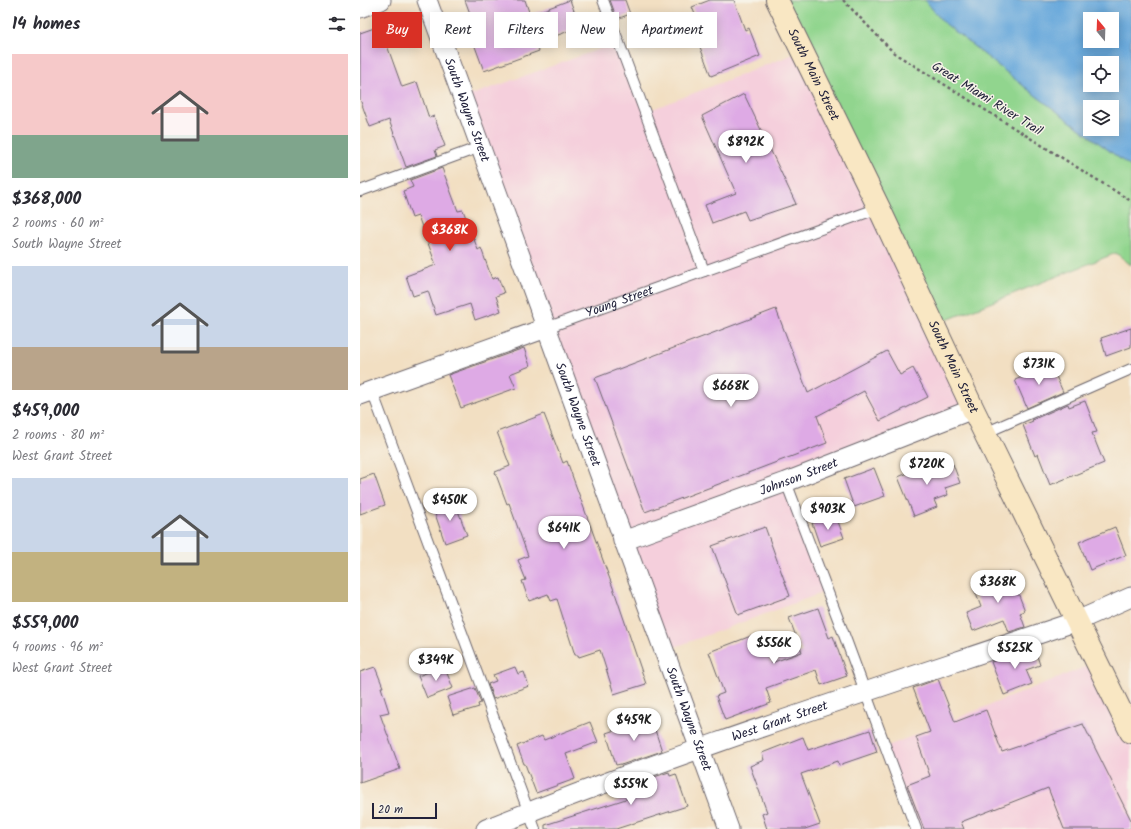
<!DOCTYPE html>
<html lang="en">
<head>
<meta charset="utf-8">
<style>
  :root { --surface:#fff; --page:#f7f7f7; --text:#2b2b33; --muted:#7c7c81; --accent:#d93025 }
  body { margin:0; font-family:Kalam,sans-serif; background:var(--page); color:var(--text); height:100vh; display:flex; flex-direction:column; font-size:15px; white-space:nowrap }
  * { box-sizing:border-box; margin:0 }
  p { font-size:13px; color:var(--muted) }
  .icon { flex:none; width:22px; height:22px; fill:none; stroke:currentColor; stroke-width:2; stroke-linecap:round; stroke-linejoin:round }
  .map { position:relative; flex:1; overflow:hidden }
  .panel { display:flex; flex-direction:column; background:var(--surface); width:360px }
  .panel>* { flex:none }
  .guide { position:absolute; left:12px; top:12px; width:380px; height:36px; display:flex; gap:8px }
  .needle { width:26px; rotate:341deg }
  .buttons { position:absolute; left:723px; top:12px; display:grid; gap:8px }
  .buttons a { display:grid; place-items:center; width:36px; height:36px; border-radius:0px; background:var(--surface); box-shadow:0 2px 10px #0003; font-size:20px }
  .scale { position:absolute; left:12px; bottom:10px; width:65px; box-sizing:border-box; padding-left:4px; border:2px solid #22223b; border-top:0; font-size:11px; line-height:14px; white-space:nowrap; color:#22223b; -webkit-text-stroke:3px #f7f3e8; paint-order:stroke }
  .price { position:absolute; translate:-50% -34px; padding:0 9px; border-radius:14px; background:#fff; color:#222; font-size:13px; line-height:26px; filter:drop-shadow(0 1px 2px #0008) }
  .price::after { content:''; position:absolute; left:50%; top:24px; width:12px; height:9px; margin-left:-6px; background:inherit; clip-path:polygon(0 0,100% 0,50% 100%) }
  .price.selected { background:var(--accent); color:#fff }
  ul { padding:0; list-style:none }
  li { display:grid; align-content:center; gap:8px; height:212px; padding:0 12px }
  li span { display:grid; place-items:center; height:124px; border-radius:0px; color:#555 }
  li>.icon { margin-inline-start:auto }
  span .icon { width:72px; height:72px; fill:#fffc; stroke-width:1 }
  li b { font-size:17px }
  h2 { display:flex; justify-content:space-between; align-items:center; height:48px; padding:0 12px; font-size:17px }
  .pill { padding:0 14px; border-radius:0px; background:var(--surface); box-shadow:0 2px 10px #0003; font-size:14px; line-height:36px }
  .pill.selected { background:var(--accent); color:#fff }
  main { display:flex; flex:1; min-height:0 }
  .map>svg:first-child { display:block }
  .built { fill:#f5cfdc }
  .green { fill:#91d58e; stroke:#5a7c64 }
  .water { fill:#67a8db; stroke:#44658b; fill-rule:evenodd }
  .building { fill:#deaae5 }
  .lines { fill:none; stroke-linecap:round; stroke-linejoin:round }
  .service-casing { stroke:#6b646a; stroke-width:12 }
  .minor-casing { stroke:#6b646a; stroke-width:21 }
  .secondary-casing { stroke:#6b646a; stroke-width:24 }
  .path { stroke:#6b646a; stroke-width:2.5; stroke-dasharray:3 3; stroke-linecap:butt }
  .service { stroke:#fff; stroke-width:10 }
  .minor { stroke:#fff; stroke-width:19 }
  .secondary { stroke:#f9e7c3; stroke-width:22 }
  .labels { text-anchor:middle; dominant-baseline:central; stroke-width:3; stroke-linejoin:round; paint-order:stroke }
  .street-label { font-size:13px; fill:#22223b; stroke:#f7f3e8 }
</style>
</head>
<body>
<main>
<section class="panel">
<h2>14 homes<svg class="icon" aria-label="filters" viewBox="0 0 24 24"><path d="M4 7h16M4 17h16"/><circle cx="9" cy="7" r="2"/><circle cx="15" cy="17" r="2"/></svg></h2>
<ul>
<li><span style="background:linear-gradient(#f6c9c9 65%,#7fa58c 0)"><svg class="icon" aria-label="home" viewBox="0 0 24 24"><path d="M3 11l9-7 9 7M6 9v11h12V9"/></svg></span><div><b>$368,000</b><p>2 rooms · 60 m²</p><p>South Wayne Street</p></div></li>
<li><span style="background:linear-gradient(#c9d6e8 65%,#b9a48a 0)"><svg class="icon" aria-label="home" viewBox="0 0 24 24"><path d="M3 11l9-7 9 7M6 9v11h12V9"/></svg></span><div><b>$459,000</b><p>2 rooms · 80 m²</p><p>West Grant Street</p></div></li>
<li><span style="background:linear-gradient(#c9d6e8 60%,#c2b280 0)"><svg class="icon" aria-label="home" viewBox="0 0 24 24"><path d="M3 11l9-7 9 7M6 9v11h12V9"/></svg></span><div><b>$559,000</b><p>4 rooms · 96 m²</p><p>West Grant Street</p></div></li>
</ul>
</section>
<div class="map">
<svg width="771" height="829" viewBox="0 0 771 829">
  <rect width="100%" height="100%" fill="#f7f3e8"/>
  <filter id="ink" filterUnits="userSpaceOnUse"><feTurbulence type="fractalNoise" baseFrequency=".025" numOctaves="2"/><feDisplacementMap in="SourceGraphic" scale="8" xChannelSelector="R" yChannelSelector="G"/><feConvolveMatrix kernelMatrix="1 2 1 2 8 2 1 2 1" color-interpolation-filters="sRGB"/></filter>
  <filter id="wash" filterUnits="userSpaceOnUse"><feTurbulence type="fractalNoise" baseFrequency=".012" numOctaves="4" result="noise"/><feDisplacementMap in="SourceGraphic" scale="16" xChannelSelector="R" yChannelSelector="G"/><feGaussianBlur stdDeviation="0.9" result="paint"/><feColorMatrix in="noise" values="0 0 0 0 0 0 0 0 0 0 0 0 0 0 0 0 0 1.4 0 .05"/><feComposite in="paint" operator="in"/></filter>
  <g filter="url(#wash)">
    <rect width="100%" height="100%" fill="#f2dfc2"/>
    <g class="built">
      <polygon points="259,42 285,112 442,51 613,409 426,482 467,591 304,651 103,98"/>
      <polygon points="737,662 771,732 771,829 556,829 525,747"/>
    </g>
    <polygon class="green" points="417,0 565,0 582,21 675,95 771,167 771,265 756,253 574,325"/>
    <path class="water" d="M 565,0 L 771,0 L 771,167 L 675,95 L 582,21 ZM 730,19 L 752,19 L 752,41 L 730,41 ZM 730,63 L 752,63 L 752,85 L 730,85 ZM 730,107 L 752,107 L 752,129 L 730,129 Z"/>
    <g id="blocks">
      <g class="building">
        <polygon points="105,0 165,0 170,15 210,0 220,27 176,43 179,51 124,71 113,41 119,38"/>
        <polygon points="250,0 265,0 270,14 257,19"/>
        <polygon points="350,0 374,0 385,30 389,28 400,56 351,76 340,47 347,44 332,7"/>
        <polygon points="20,26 42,87 57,82 69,118 74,116 85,146 75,150 77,156 46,167 29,120 10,127 0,99 0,33"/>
        <polygon points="384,94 436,204 388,220 384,211 352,223 345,205 376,193 342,116"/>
        <polygon points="82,168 98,211 103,210 118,250 121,248 132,279 138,277 144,293 136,296 141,311 115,320 110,304 76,315 68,291 53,296 46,276 76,265 58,216 52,218 43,191 53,187 50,180"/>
        <polygon points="416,309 448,393 527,351 540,375 553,368 568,397 520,421 504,391 457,416 467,443 285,512 235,378"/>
        <polygon points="771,328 771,347 746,356 741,338"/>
        <polygon points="164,348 170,366 150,374 156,388 101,408 88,375"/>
        <polygon points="691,365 703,392 667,408 655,380"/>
        <polygon points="725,401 737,432 732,433 744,463 690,485 678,454 675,456 663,425 673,421 672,420 708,404 709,407"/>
        <polygon points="184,414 203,463 207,461 213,478 256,596 286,684 254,694 240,650 219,657 218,655 215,655 197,599 191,601 188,594 169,601 162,581 166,580 158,560 168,556 149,503 147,504 135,472 150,466 137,432"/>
        <polygon points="575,462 578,470 593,464 600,483 585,488 588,495 574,500 577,507 554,516 538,477"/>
        <polygon points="514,468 525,496 494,507 484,479"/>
        <polygon points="14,474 25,505 0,514 0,479"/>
        <polygon points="94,500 107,535 85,543 73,508"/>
        <polygon points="476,516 484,538 460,546 452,523"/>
        <polygon points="405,527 430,596 378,615 352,546"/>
        <polygon points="755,527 766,555 730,570 719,542"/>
        <polygon points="650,572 665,611 660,613 665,627 649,632 644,619 613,631 606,613 621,607 613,586"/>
        <polygon points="458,608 469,638 473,636 487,676 461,685 456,670 406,688 411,703 365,720 356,696 364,693 349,652 391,636 394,645 403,641 411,663 442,652 429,618"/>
        <polygon points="674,647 680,665 666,670 672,684 644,695 631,662"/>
        <polygon points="84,666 93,688 67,698 58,676"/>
        <polygon points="15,667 23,687 21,687 29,712 20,714 40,769 0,783 0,672"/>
        <polygon points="155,667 158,674 164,672 169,686 133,699 128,684 136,681 133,675"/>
        <polygon points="578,679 595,722 626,710 642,752 723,724 771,820 771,829 704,829 688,788 601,822 604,829 564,829 547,785 570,776 556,737 570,732 553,688"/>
        <polygon points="115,688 121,703 118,704 119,707 93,715 87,697"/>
        <polygon points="291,718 302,751 261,765 261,764 256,765 246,733"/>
        <polygon points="230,722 238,742 206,754 215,779 176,793 165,764 164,764 157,746 182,736 184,740"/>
        <polygon points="510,730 517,752 479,765 478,761 441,774 460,824 445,829 407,829 402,814 407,812 390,766 404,760 402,753 443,737 448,750"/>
        <polygon points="309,772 310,776 316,774 327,806 256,829 185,829 185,825 272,797 268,786"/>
      </g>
    </g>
  </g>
  <g filter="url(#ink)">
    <use href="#blocks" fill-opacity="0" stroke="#6b646a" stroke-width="1"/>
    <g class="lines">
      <g class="service-casing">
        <g id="service">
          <polyline points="243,0 344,271"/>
          <polyline points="0,191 120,147"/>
          <path id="s1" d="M 186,328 L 519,208"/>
          <polyline points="12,391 175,829"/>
          <polyline points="625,433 771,369"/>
          <polyline points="426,482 486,640 556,829"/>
        </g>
      </g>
      <g class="minor-casing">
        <g id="minor">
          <path id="s2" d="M 67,0 L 369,829"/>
          <polyline points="0,8 21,0"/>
          <polyline points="0,395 186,328"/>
          <path id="s3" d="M 263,541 L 426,482 L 613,409"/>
          <path id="s4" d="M 126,829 C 320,751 519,688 717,621 L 771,597"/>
        </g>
      </g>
      <g class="secondary-casing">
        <g id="secondary">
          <path id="s5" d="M 417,0 L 519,208 L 613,409 L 771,732"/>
        </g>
      </g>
      <polyline class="path" points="483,0 534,53 771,201"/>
      <use href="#service" class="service"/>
      <use href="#minor" class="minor"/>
      <use href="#secondary" class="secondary"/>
    </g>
  </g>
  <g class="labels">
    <g class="street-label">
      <text stroke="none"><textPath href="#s5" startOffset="83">South Main Street</textPath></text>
      <text transform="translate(627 99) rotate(32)">Great Miami River Trail</text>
      <text stroke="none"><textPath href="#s2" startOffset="117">South Wayne Street</textPath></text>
      <text stroke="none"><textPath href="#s1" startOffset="78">Young Street</textPath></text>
      <text stroke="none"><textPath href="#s5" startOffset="407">South Main Street</textPath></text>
      <text stroke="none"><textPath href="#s2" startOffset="441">South Wayne Street</textPath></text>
      <text stroke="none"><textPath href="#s3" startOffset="187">Johnson Street</textPath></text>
      <text stroke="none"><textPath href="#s2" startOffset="765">South Wayne Street</textPath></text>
      <text stroke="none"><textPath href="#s4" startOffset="313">West Grant Street</textPath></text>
    </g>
  </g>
</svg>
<div class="buttons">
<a><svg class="needle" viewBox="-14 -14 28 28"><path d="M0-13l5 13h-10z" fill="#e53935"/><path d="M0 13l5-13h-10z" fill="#7c7c81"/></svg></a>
<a><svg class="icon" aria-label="locate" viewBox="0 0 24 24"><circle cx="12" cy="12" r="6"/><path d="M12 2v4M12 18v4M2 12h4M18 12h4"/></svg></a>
<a><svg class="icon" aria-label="layers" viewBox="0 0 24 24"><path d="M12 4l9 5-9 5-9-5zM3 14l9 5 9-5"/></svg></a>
</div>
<div class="scale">20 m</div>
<b class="price" style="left:386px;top:164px">$892K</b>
<b class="price selected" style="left:90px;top:252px">$368K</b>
<b class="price" style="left:679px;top:386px">$731K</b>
<b class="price" style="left:371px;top:408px">$668K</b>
<b class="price" style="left:567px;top:486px">$720K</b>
<b class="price" style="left:90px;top:522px">$450K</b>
<b class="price" style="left:468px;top:531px">$903K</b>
<b class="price" style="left:204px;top:550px">$641K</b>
<b class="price" style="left:638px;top:604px">$368K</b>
<b class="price" style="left:414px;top:665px">$556K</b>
<b class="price" style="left:655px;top:670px">$525K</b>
<b class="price" style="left:76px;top:682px">$349K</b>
<b class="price" style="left:274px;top:742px">$459K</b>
<b class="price" style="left:271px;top:806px">$559K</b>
<div class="guide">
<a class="pill selected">Buy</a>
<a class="pill">Rent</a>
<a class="pill">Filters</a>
<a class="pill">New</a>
<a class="pill">Apartment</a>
</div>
</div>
</main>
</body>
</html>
